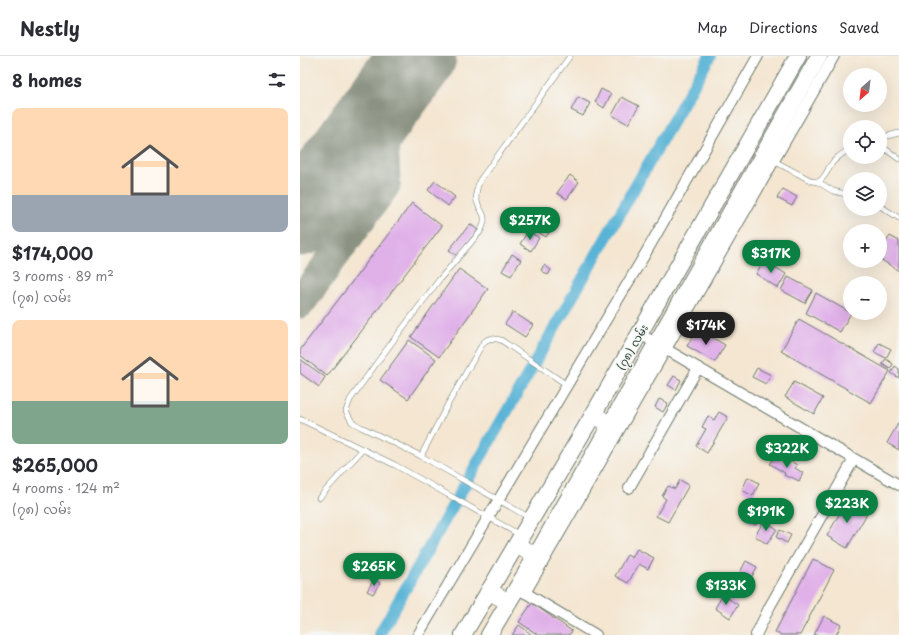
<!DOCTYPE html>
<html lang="en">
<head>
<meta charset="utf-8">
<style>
  :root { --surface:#fff; --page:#f2f2f3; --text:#2b2b33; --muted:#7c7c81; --line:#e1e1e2; --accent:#0b8043 }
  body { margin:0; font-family:"Playpen Sans","Noto Sans Myanmar",sans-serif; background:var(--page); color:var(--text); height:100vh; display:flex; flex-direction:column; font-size:15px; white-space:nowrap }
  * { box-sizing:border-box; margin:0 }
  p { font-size:13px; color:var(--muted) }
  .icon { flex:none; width:22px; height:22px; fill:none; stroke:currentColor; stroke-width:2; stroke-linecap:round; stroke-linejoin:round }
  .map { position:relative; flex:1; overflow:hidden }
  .details { display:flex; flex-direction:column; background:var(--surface); width:300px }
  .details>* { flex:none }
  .needle { width:26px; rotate:208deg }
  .fabs { position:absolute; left:543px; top:12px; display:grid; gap:8px }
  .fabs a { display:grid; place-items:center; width:44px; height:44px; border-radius:50%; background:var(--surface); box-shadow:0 4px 16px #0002; font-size:20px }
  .price { position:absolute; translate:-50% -34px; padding:0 9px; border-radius:14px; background:var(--accent); color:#fff; font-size:13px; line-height:26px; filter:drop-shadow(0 1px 2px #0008) }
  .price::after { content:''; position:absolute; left:50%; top:24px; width:12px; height:9px; margin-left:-6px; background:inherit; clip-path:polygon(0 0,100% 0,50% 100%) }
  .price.selected { background:#222; color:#fff }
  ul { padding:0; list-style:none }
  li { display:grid; align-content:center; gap:8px; height:212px; padding:0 12px }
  li span { display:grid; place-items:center; height:124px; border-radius:8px; color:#555 }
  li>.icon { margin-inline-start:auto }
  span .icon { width:72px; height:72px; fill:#fffc; stroke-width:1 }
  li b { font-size:17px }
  h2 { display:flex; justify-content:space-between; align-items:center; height:48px; padding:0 12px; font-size:17px }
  header { display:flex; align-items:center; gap:24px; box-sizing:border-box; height:56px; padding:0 20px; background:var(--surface); border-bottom:1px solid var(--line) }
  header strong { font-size:19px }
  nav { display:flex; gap:22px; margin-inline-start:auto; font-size:14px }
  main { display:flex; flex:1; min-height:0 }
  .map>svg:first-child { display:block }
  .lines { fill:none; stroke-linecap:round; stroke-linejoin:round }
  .canal { stroke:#59b3d6; stroke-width:12 }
  .taxiway { stroke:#8a9282; stroke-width:31 }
  .runway { stroke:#8a9282; stroke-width:77 }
  .building { fill:#e0b0e9 }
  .service-casing { stroke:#6a786b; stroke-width:6 }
  .minor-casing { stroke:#6a786b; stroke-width:12 }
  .primary-casing { stroke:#6a786b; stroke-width:18 }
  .trunk-casing { stroke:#6a786b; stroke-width:18 }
  .service { stroke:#fff; stroke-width:5 }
  .minor { stroke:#fff; stroke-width:10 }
  .primary { stroke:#fff; stroke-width:16 }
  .trunk { stroke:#fff; stroke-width:17 }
  .labels { text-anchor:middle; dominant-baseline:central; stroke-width:3; stroke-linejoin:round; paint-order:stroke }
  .street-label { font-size:11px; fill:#1f3d34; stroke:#f6f6f2 }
</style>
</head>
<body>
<header>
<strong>Nestly</strong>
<nav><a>Map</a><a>Directions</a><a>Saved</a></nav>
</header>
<main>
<section class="details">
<h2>8 homes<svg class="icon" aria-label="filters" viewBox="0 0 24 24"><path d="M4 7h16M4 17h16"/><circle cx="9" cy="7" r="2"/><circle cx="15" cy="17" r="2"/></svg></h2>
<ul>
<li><span style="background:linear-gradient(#ffd9b3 70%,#9aa5b1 0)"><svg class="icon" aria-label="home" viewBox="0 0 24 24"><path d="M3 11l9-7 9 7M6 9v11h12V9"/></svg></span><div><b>$174,000</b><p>3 rooms · 89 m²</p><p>(၇၈) လမ်း</p></div></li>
<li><span style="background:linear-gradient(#ffd9b3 65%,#7fa58c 0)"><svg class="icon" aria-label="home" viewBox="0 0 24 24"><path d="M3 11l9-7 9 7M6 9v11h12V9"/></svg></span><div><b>$265,000</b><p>4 rooms · 124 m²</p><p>(၇၈) လမ်း</p></div></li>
</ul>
</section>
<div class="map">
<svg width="599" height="579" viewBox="0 0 599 579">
  <rect width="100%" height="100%" fill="#f6f6f2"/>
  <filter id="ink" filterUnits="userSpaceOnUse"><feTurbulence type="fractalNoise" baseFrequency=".025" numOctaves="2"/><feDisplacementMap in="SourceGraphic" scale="8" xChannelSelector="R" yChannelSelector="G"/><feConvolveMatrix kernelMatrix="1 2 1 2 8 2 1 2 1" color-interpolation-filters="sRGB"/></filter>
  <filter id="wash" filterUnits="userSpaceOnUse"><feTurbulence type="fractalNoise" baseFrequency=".012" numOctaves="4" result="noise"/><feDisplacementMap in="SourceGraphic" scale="16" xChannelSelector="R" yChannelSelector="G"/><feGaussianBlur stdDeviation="0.9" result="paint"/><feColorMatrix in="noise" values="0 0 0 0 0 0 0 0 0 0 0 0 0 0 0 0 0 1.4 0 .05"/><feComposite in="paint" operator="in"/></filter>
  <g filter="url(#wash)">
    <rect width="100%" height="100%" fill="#f4e6d1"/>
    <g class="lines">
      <polyline class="canal" points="79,579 410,0"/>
      <polyline class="taxiway" points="0,247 85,129 82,49"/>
      <polyline class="runway" points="0,162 118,0"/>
    </g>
    <g id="blocks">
      <g class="building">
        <polygon points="301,33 311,38 304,52 295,46"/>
        <polygon points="278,41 290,47 283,60 271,54"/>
        <polygon points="322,41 339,50 328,68 312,59"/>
        <polygon points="270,119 279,126 267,143 257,137"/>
        <polygon points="135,125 155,141 148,150 128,134"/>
        <polygon points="483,133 497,141 492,150 477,142"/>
        <polygon points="112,147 142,170 27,320 0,299 0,294"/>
        <polygon points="240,156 256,167 246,181 230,171"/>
        <polygon points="170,168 178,174 157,200 149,194"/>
        <polygon points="228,175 239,182 231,195 220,188"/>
        <polygon points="590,180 599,185 599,215 580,203 580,195"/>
        <polygon points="212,198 221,204 211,220 202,215"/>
        <polygon points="464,204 486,218 478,232 456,218"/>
        <polygon points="244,209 251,214 248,219 241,214"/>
        <polygon points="159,213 188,233 139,301 111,281"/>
        <polygon points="488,221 513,234 505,247 481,234"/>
        <polygon points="516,237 551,257 540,276 506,257"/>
        <polygon points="213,256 233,269 225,281 205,268"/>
        <polygon points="499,263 590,315 571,347 481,295"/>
        <polygon points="397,273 425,289 415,306 387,290"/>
        <polygon points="109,284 136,303 108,343 80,324"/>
        <polygon points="579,287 591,293 586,302 574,296"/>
        <polygon points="0,303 25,321 19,331 0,317"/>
        <polygon points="586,303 593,308 590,313 582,308"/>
        <polygon points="595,310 599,313 599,322 591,317"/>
        <polygon points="457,312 471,319 466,328 452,321"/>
        <polygon points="374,320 381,324 376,334 368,329"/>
        <polygon points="494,326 523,342 514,358 485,341"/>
        <polygon points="359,343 368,347 363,356 355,351"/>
        <polygon points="419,356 428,361 407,397 396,390 406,373 402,371 408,360 414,364"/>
        <polygon points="599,366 599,394 587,387"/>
        <polygon points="475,400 488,408 490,405 497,409 495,412 503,417 499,425 491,421 490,422 484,419 485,417 470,408"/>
        <polygon points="448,421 459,427 453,440 442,434"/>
        <polygon points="380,424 389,429 368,466 356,460 366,443 362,440 368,430 375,433"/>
        <polygon points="547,444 568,456 547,492 527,480"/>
        <polygon points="454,458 461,462 456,469 450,466"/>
        <polygon points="464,464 477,473 467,488 455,480"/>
        <polygon points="480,474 491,479 487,487 476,481"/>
        <polygon points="337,493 354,502 348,513 339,508 328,527 315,520 327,499 332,502"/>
        <polygon points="513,503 534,514 500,579 481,579 475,576"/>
        <polygon points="446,505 457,511 449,526 438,520"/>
        <polygon points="74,523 80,527 73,538 67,535"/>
        <polygon points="423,539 438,549 430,562 415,552"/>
        <polygon points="232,547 272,575 269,579 238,579 219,566"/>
        <polygon points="524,560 541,569 536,579 514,579"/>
        <polygon points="219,569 232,579 212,579"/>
      </g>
    </g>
  </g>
  <g filter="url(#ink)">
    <use href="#blocks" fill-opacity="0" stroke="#6a786b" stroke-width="1"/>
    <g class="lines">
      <g class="service-casing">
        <g id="service">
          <polyline points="580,82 599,77"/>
          <polyline points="580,89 599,103"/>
          <path d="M 472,104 L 512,125 L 518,126 C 525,122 526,117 530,110 C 535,102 542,98 550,93"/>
          <polyline points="518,126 533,135 550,139"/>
          <polyline points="580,150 599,162"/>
          <polyline points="0,363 95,409 220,479"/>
          <path d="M 121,400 L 148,348 L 183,287 C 189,281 193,282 201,284 L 267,329"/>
          <polyline points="19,442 63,393"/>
          <path d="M 230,462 L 121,400 L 61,371 L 52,366 L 46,355 L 50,344 L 81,301 L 139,224 L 180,176 C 191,157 177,156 176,140 C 176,135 178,129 180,124 L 270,0"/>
        </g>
      </g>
      <g class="minor-casing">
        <g id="minor">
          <polyline points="340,278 599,429"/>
          <polyline points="329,432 398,312"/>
          <polyline points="219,533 296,579"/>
          <polyline points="225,537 366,293 534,0"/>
          <polyline points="118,579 344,200 458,0"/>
          <polyline points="456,579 470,550 554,403"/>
        </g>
      </g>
      <g class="primary-casing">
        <g id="primary">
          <polyline points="163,579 293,359 498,0"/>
          <polyline points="189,579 236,500 519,0"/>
        </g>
      </g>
      <g class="trunk-casing">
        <g id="trunk">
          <polyline points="293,359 310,368"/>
          <polyline points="217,489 236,500"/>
          <polyline points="189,535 208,546"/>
        </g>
      </g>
      <use href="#service" class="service"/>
      <use href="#minor" class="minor"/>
      <use href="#primary" class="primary"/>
      <use href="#trunk" class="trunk"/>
    </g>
  </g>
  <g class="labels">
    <g class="street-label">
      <text transform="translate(332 291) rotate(-60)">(၇၈) လမ်း</text>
    </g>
  </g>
</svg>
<div class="fabs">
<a><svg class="needle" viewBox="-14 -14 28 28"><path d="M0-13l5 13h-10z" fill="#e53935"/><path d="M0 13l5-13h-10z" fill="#7c7c81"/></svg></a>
<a><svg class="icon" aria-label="locate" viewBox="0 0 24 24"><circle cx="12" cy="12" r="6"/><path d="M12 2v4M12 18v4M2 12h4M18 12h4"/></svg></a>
<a><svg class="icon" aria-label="layers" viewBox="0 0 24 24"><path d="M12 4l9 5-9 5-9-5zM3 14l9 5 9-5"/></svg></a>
<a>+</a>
<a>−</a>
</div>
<b class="price" style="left:230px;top:185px">$257K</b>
<b class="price" style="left:471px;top:218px">$317K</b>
<b class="price selected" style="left:406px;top:290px">$174K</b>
<b class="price" style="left:487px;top:413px">$322K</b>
<b class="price" style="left:547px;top:468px">$223K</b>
<b class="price" style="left:466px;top:476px">$191K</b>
<b class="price" style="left:74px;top:531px">$265K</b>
<b class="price" style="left:426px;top:550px">$133K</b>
</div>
</main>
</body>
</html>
